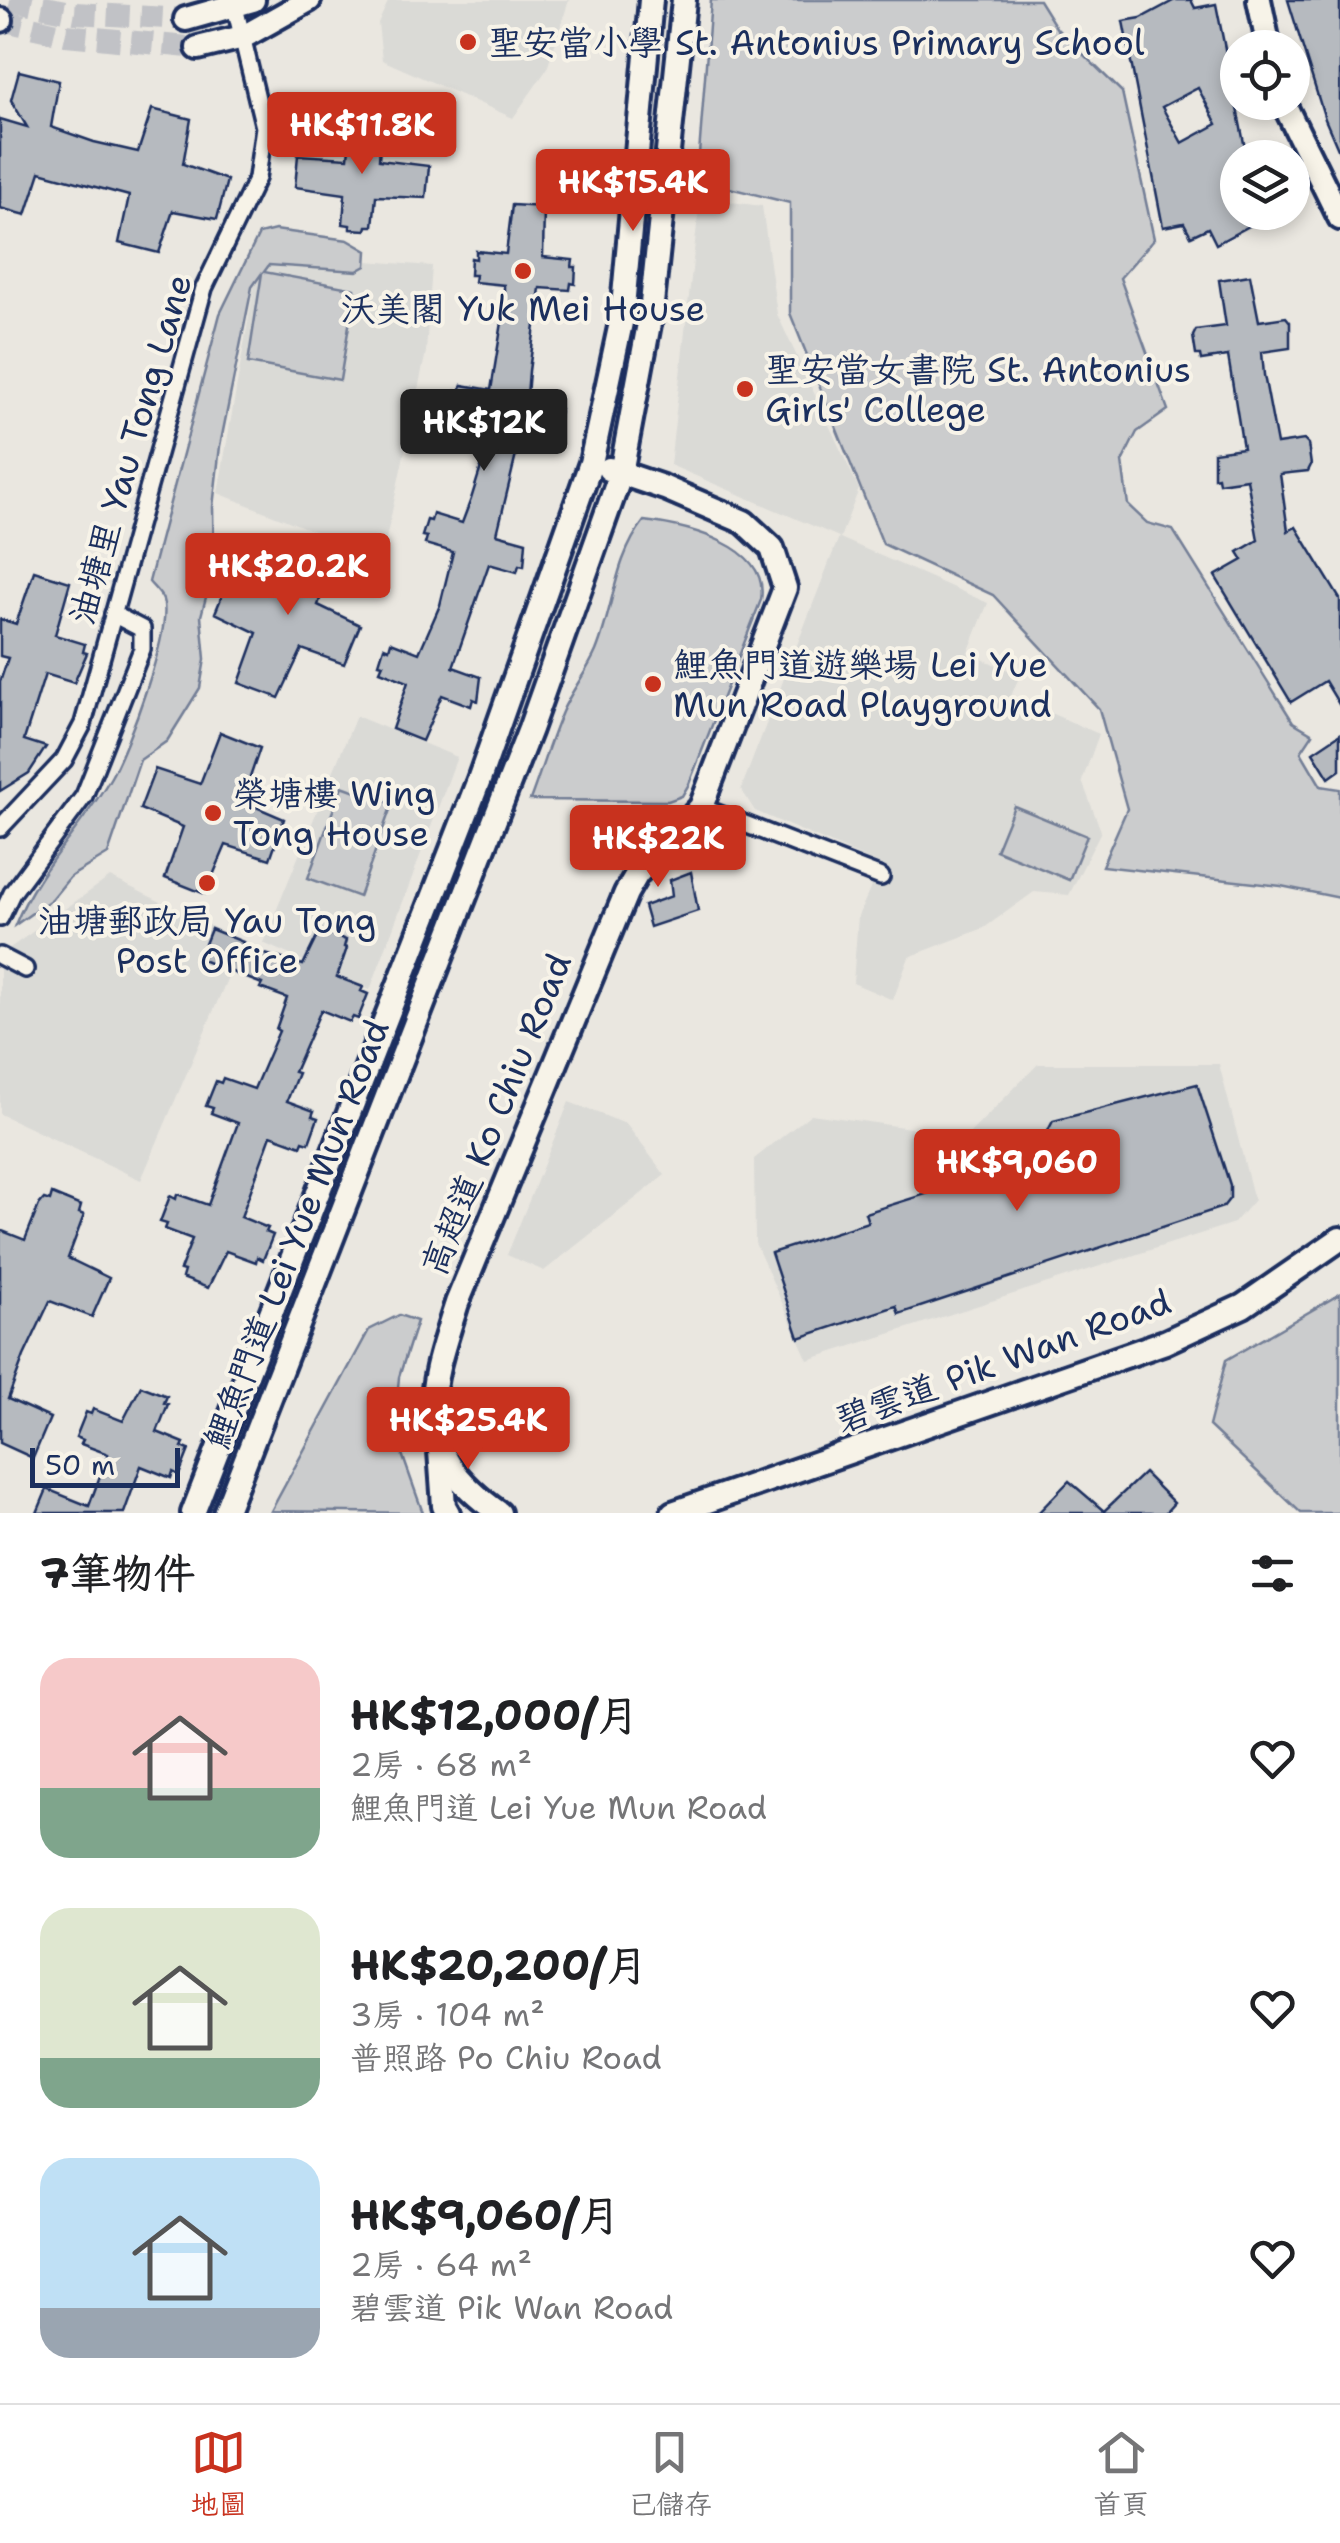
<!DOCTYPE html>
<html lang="zh-TW">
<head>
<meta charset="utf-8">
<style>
  :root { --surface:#fff; --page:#f2f2f2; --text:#202124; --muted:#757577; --line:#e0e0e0; --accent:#c8321e }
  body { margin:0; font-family:"Shantell Sans","LXGW WenKai TC",sans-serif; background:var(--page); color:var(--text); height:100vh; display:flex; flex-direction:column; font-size:38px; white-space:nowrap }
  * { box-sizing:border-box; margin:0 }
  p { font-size:32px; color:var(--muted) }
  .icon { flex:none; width:55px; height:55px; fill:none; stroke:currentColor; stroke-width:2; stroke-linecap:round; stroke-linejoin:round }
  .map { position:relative; height:1513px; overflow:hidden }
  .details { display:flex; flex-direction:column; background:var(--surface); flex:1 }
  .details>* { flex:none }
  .fabs { position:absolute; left:1220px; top:30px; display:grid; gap:20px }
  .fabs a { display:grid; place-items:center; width:90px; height:90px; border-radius:50%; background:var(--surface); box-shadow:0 5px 15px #0003; font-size:50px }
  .scale { position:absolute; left:30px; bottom:25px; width:150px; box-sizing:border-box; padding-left:10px; border:5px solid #1b2f5e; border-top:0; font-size:28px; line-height:35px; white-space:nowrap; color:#1b2f5e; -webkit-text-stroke:8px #f7f3e8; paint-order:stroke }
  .price { position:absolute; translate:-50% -85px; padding:0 22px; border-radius:10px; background:var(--accent); color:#fff; font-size:32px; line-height:65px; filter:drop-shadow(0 2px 5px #0008) }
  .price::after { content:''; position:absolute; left:50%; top:60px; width:30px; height:22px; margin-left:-15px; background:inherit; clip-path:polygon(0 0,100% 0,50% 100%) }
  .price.current { background:#222; color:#fff }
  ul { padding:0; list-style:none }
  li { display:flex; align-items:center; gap:30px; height:250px; padding:0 40px }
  li span { display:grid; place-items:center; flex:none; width:280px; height:200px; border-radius:30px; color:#555 }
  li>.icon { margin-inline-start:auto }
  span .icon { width:120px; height:120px; fill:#fffc; stroke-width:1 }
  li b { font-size:42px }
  h2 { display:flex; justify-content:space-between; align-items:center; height:120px; padding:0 40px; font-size:42px }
  .dock { display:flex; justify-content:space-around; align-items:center; height:140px; border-top:2px solid var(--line); background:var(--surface); font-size:28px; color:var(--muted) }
  .dock a { display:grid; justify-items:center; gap:5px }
  .dock .current { color:var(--accent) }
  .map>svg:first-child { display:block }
  .built { fill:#dadad6 }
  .green { fill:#cbcccd; stroke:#737e96; stroke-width:2.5 }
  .building { fill:#b6babf; stroke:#1b2f5e; stroke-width:2.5; fill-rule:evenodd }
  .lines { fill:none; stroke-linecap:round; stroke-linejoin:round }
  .secondary-tunnel { stroke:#c1c2c6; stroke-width:22; stroke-dasharray:22 11; stroke-linecap:butt }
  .street-casing { stroke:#1b2f5e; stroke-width:22 }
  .secondary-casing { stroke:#1b2f5e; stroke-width:30 }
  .street { stroke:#f7f3e8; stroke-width:15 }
  .secondary { stroke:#f7f3e8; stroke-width:22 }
  .poi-dot { fill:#c8321e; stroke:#f7f3e8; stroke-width:4 }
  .labels { text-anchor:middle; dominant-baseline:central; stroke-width:8; stroke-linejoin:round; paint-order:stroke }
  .poi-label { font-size:35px; fill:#1b2f5e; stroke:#f7f3e8; text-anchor:start }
  .street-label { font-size:35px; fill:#1b2f5e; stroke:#f7f3e8 }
</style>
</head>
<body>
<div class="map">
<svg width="1340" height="1513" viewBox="0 0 1340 1513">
  <rect width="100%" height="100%" fill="#eae7e0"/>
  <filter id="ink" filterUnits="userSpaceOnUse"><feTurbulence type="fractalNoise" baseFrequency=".01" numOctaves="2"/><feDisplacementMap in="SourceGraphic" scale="20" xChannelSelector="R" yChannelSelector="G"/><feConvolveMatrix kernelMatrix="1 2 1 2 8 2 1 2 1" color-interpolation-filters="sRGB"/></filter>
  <g filter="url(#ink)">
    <g class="built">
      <polygon points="389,0 569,0 547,69 513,118 382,60 378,23"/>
      <polygon points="700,198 762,206 777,314 859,489 840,538 988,603 968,653 1020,675 1011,696 1099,734 1082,781 1101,831 1069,895 1034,892 984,928 909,957 893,1000 853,983 858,916 881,865 755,811 741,789 839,537 670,465"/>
      <polygon points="260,253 432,266 426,352 382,558 218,493"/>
      <polygon points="356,716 457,757 370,990 263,943"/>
      <polygon points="110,877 243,942 141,1180 0,1114 0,955"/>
      <polygon points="1038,1064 1219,1064 1254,1200 1234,1223 808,1360 755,1243 754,1159 811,1114 967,1136"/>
      <polygon points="569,1102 626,1124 665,1175 544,1271 507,1255"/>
    </g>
    <g class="green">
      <polygon points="711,0 1039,0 1057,29 1122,92 1154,239 1120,278 1168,410 1137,432 1122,462 1128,505 1147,523 1173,530 1293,722 1313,734 1301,752 1321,786 1340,789 1340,898 1281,886 1102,866 1127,809 1099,709 993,595 883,544 790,313 790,203 697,180"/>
      <path d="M 275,230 L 348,240 L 367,251 L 366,266 L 357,271 L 269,265 L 264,272 L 355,289 L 340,380 L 248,363 L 262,273 L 252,287 L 220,446 L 213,507 L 214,567 L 201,616 L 205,659 L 200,688 L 167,741 L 140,760 L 108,854 L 70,877 L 52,899 L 15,925 C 37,869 82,828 111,777 C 127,749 173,628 163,600 C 161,594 153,587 149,582 L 220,314 L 259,234 Z"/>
      <path d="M 644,521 C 686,526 770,545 761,600 L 689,784 L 682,796 L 668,801 L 530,800 C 541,771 550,740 562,712 C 571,691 587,672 596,651 C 614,607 614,559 644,521 Z"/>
      <polygon points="342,786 392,804 359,897 308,878"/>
      <polygon points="1014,806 1087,836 1069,880 996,850"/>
      <polygon points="1340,1294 1340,1513 1301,1513 1209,1426 1226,1360"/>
      <polygon points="399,1315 417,1321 399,1377 395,1421 400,1425 402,1454 423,1513 271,1511 369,1330"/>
    </g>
    <g class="building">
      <path d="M 1175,0 L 1191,0 L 1195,8 L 1216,4 L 1247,158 L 1238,158 L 1238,212 L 1275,212 L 1216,244 L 1208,228 L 1191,236 L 1184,223 L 1163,227 L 1123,21 L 1141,18 ZM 1198,88 L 1217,124 L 1182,143 L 1162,107 Z"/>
      <polygon points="1288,0 1340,0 1340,154 1325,119"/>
      <polygon points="19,71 59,81 51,127 94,142 138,152 152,109 191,119 183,164 227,180 217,219 173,211 159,253 119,243 129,196 40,172 26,215 0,208 0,119 27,127 11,100"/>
      <polygon points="358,124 381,130 379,160 429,166 426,198 376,196 373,226 367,226 366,230 350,229 350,225 343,224 345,194 295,187 298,155 348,158 351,128 358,128"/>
      <polygon points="512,205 544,207 543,257 573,260 572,267 576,267 575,284 571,283 570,290 540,288 529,371 527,396 557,401 556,408 560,409 558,425 554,424 553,431 523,426 497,534 526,542 524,566 519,565 517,572 489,564 453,667 481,677 478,701 473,699 471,706 442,695 422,741 392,729 408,682 380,671 383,664 379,663 384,647 389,649 391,642 419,653 440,605 453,552 425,544 427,537 422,536 427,520 431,521 433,514 462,523 471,499 481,467 486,420 457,415 456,391 460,392 462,385 491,390 504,310 504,285 474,282 475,275 470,275 471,258 476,259 476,251 506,254"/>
      <polygon points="1250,275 1259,321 1286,317 1290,322 1290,348 1262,352 1264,375 1277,444 1304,440 1308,444 1311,465 1308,471 1280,474 1288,531 1296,527 1340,599 1340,706 1325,681 1291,702 1215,576 1243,560 1238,552 1258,540 1247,479 1219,483 1218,477 1214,478 1214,452 1243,448 1228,356 1201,360 1200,355 1196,355 1193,336 1196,330 1226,326 1219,280"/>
      <polygon points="297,538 337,553 318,605 360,625 344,664 302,649 279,698 239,683 257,633 215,613 231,574 274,589"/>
      <polygon points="34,571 70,582 55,635 85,644 83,652 87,653 74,683 45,674 24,740 46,747 29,773 0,791 0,682 8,658 0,656 0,619 16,624"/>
      <polygon points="220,732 260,748 242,801 284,819 270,859 226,845 205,894 165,878 183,827 140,809 155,769 200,784"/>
      <polygon points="1340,734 1340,770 1329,778 1313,752"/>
      <polygon points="691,872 698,911 650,927 644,906 672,896 670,880"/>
      <polygon points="211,929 243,942 241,947 303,965 320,930 346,940 344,947 347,948 337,977 363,987 361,991 368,994 358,1019 353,1017 350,1022 321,1010 294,1072 298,1073 287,1101 314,1111 312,1116 318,1118 309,1143 303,1141 301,1146 271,1135 241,1217 268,1228 266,1232 273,1235 263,1260 257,1257 256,1262 226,1251 208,1288 182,1278 184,1271 180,1270 192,1239 165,1229 167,1224 160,1222 170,1196 176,1199 177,1194 208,1205 238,1123 211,1113 213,1108 206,1106 216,1081 221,1083 223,1078 254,1089 279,1031 276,1029 287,998 260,988 262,984 199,959"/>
      <polygon points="1197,1084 1230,1185 1230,1198 1223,1207 899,1314 896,1306 799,1338 771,1253 868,1222 865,1213 1025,1163 1040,1146 1053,1121"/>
      <polygon points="52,1194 81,1206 79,1213 84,1215 68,1258 109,1278 92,1317 50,1301 24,1356 8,1399 50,1418 33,1458 0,1443 0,1230 25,1240 39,1205 44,1199 50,1201"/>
      <polygon points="141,1386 167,1396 164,1403 168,1404 157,1432 184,1443 182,1447 189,1450 179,1475 173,1472 171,1478 141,1466 124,1513 37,1513 47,1489 89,1506 108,1454 81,1444 83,1440 76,1437 86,1412 91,1414 93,1409 123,1421"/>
      <polygon points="1144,1473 1174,1503 1165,1513 1038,1513 1069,1481 1104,1511"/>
    </g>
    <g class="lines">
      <g class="secondary-tunnel">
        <polyline points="10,0 75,13 186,19"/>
        <polyline points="1,20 66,35 198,48"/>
      </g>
      <g class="street-casing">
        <g id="street">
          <polyline points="701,807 881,877"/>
          <polyline points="0,828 64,760 83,724 204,288 257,178 264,127 235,7"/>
          <polyline points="0,918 12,893 84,796 142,649 142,629 113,614"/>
          <polyline points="0,956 25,969"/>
        </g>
      </g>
      <g class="secondary-casing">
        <g id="secondary">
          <polyline points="1259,0 1269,48"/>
          <polyline points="186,19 253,0"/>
          <polyline points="0,20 1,20"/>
          <polyline points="198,48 243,37 309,0"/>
          <polyline points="1283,102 1340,218"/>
          <polyline points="440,1451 444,1506 448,1513"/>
          <polyline points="193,1513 479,780 591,463 622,318 651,0"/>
          <polyline points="225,1513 530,729 621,473 651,313 684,0"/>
          <path d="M 499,1513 C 408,1449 428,1393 457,1303 L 626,893 L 637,874 L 701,807 L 785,588 L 772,548 L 744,522 L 665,488 L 609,469"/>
          <polyline points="673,1513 1165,1342 1243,1306 1340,1239"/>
        </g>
      </g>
      <use href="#street" class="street"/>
      <use href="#secondary" class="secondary"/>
    </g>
  </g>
  <g class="poi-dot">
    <circle cx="468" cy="42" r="10"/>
    <circle cx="523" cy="271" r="10"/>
    <circle cx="745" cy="389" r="10"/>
    <circle cx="653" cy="684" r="10"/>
    <circle cx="213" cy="813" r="10"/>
    <circle cx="207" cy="883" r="10"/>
  </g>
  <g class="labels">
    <g class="poi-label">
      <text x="488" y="42">聖安當小學 St. Antonius Primary School</text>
      <text x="523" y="308" text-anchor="middle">沃美閣 Yuk Mei House</text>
      <text x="765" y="369">聖安當女書院 St. Antonius<tspan x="765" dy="40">Girls' College</tspan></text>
      <text x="673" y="664">鯉魚門道遊樂場 Lei Yue<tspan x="673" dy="40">Mun Road Playground</tspan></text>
      <text x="233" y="793">榮塘樓 Wing<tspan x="233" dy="40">Tong House</tspan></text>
      <text x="207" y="920" text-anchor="middle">油塘郵政局 Yau Tong<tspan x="207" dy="40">Post Office</tspan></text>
    </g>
    <g class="street-label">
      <text transform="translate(130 449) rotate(-74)">油塘里 Yau Tong Lane</text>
      <text transform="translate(496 1114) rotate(-68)">高超道 Ko Chiu Road</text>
      <text transform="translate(296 1234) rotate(-69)">鯉魚門道 Lei Yue Mun Road</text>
      <text transform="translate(1003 1360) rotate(-20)">碧雲道 Pik Wan Road</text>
    </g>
  </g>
</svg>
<div class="fabs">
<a><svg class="icon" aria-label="locate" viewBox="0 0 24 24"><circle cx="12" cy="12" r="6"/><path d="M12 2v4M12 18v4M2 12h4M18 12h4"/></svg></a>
<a><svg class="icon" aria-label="layers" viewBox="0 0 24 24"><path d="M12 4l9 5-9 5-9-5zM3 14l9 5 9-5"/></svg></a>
</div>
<div class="scale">50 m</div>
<b class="price" style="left:362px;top:177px">HK$11.8K</b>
<b class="price" style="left:633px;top:234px">HK$15.4K</b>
<b class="price current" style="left:484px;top:474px">HK$12K</b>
<b class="price" style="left:288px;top:618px">HK$20.2K</b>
<b class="price" style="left:658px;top:890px">HK$22K</b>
<b class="price" style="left:1017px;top:1214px">HK$9,060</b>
<b class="price" style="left:468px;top:1472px">HK$25.4K</b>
</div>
<section class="details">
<h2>7筆物件<svg class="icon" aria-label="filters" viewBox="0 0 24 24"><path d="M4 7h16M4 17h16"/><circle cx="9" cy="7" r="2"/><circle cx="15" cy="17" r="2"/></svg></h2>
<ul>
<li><span style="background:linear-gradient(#f6c9c9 65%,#7fa58c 0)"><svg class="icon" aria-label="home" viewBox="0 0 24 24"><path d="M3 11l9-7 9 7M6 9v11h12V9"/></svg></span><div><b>HK$12,000/月</b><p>2房 · 68 m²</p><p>鯉魚門道 Lei Yue Mun Road</p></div><svg class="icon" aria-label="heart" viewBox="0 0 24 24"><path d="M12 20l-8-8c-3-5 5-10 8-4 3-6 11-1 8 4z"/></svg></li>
<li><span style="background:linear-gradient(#dfe7d0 75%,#7fa58c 0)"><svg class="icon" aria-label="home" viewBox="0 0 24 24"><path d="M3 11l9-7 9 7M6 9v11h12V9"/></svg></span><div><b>HK$20,200/月</b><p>3房 · 104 m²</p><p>普照路 Po Chiu Road</p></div><svg class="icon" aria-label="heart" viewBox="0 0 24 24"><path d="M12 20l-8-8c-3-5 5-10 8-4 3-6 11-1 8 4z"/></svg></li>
<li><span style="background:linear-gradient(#bfe0f5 75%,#9aa5b1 0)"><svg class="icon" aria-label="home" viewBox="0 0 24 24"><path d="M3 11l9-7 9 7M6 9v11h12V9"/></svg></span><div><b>HK$9,060/月</b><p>2房 · 64 m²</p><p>碧雲道 Pik Wan Road</p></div><svg class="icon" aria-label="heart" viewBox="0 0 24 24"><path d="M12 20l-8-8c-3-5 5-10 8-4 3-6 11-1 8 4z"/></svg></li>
</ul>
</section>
<nav class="dock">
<a class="current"><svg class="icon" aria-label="map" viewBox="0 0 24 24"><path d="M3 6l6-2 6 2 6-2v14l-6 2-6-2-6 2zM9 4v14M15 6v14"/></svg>地圖</a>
<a><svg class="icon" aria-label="saved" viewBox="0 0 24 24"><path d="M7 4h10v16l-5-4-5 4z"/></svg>已儲存</a>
<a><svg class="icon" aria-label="home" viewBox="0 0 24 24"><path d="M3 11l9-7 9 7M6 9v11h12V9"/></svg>首頁</a>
</nav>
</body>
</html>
